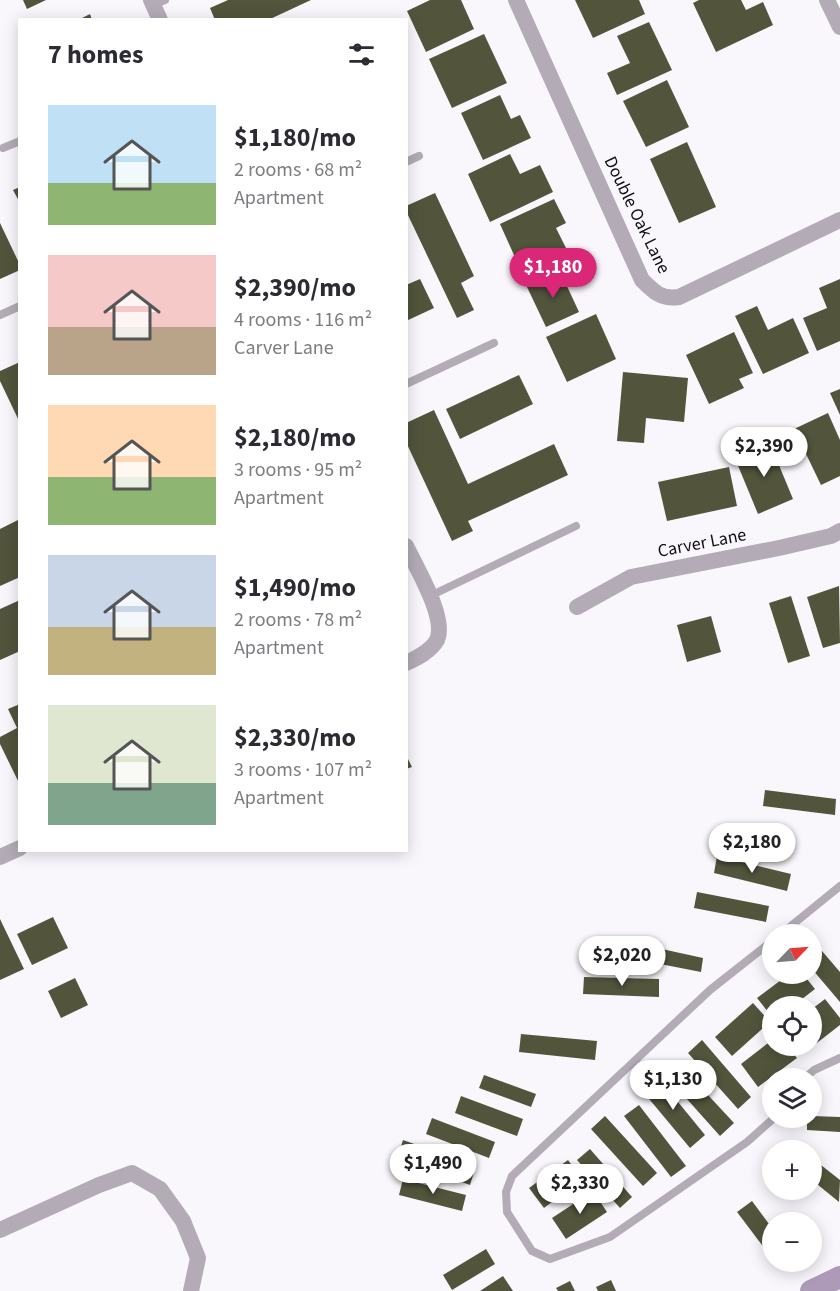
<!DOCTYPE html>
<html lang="en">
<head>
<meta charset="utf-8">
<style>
  :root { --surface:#fff; --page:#f2f2f3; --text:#2b2b33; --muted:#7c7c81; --accent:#db2777 }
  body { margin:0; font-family:"Source Sans 3",sans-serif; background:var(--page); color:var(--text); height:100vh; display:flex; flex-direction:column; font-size:22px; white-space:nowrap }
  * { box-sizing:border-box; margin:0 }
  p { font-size:20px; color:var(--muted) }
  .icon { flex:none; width:33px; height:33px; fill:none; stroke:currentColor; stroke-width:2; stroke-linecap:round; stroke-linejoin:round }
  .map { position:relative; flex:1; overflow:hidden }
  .drawer { position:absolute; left:18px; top:18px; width:390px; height:834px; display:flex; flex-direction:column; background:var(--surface); border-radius:0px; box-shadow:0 3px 15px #0003 }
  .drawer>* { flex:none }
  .needle { width:39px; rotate:65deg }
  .controls { position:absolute; left:762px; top:924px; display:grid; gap:12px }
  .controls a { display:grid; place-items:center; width:60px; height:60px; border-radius:50%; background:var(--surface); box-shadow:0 3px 15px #0003; font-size:30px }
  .price { position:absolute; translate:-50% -51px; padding:0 14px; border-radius:21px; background:#fff; color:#222; font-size:20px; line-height:39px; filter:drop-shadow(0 2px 3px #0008) }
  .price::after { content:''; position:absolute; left:50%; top:36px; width:18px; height:14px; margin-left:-9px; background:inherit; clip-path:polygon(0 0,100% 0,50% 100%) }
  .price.current { background:var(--accent); color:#fff }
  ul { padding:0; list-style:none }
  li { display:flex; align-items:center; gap:18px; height:150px; padding:0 30px }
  li span { display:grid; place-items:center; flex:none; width:168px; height:120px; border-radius:0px; color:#555 }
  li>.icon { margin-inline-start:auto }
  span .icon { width:72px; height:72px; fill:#fffc; stroke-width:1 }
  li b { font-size:26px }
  h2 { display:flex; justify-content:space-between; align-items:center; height:72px; padding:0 30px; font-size:26px }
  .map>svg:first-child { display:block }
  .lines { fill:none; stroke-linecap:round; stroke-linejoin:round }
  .canal { stroke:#ad9ab9; stroke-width:22 }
  .building { fill:#52553c }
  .lane { stroke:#b3acb7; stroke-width:8 }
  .street { stroke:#b3acb7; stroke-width:16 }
  .labels { text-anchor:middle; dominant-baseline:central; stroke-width:6; stroke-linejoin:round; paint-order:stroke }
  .street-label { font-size:18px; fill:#120c15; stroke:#faf7fc }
</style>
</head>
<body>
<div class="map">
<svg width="840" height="1291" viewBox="0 0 840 1291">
  <rect width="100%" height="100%" fill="#faf7fc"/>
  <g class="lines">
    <polyline class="canal" points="811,1291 840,1277"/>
  </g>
  <g class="building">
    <polygon points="23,0 46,0 27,9"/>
    <polygon points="228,0 311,0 268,20 215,20 210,8"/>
    <polygon points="430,0 461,0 474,29 426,52 407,11"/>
    <polygon points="575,0 639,0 645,14 593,38"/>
    <polygon points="699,0 741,0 746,10 763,2 773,25 716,52 693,3"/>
    <polygon points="90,14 92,20 78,20"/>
    <polygon points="649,22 672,70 617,95 607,73 630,63 617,36"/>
    <polygon points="484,34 507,83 452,108 429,59"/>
    <polygon points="667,80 689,127 646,147 623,101"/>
    <polygon points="500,95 511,119 520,115 531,138 483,160 461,113"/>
    <polygon points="687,142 716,207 679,223 650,159"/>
    <polygon points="510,154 520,174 540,165 553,192 490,222 468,174"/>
    <polygon points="20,187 20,203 13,190"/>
    <polygon points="435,193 474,276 461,283 474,310 457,318 406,211 406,206"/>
    <polygon points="554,199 566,223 556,228 569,254 523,275 500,224"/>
    <polygon points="0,223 20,265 20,270 0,279"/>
    <polygon points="560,271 579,312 546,327 527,287"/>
    <polygon points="420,279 434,308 406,321 406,285"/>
    <polygon points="840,279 840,341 817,351 803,318 827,308 819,288"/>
    <polygon points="757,306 768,330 793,318 809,353 763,374 735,316"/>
    <polygon points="596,314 616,359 567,382 546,337"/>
    <polygon points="734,332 753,373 739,379 744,388 709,404 686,355"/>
    <polygon points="20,362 20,423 0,381 0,371"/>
    <polygon points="623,372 688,378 684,422 646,418 644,443 617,441"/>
    <polygon points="519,375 533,404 460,439 446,409"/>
    <polygon points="840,389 840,415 830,393"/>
    <polygon points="434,410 468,484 554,444 568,475 468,521 473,531 452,541 406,442 406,423"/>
    <polygon points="828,413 840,440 840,476 821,485 794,429"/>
    <polygon points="769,441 793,499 758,514 734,456"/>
    <polygon points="729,467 737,506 667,521 658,482"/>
    <polygon points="20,519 20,577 0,586 0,529"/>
    <polygon points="839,586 840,643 823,648 807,597"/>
    <polygon points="791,596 810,656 788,663 769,603"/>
    <polygon points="20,600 20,651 0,660 0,609"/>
    <polygon points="711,616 721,652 687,662 677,625"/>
    <polygon points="20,704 20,785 0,744 0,737 17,728 8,709"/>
    <polygon points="406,755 412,767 406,769"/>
    <polygon points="765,790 836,799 835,815 763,806"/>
    <polygon points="717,856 791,874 787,891 714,873"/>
    <polygon points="697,892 769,906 766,922 694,908"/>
    <polygon points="53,917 68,948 32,965 17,934"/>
    <polygon points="0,919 24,969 0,980"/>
    <polygon points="648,946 703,958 701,972 645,961"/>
    <polygon points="822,951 840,972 840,1002 812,969 812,960"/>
    <polygon points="789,974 803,974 815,989 793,1006 772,1006 772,1017 757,998"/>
    <polygon points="584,977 659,979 659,997 583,994"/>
    <polygon points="75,978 88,1005 61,1018 48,991"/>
    <polygon points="825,999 840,1018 840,1025 804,1053 799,1046 812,1046 812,1009"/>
    <polygon points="753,1003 770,1022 732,1056 715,1037"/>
    <polygon points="521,1034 597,1041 595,1060 519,1052"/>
    <polygon points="702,1040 751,1097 738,1109 688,1053"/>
    <polygon points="772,1040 772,1046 787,1046 797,1058 758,1087 741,1064"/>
    <polygon points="682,1067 734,1123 720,1136 669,1079"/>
    <polygon points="484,1075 536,1094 531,1107 479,1088"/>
    <polygon points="656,1075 705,1135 690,1148 640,1088"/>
    <polygon points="461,1096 523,1119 517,1136 455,1113"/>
    <polygon points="639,1105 686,1166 671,1177 624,1116"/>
    <polygon points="605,1116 657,1173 643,1186 591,1129"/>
    <polygon points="812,1116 840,1117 840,1132 807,1130 807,1118"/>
    <polygon points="432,1118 495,1142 489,1158 426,1134"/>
    <polygon points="403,1140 476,1166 470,1185 397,1159"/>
    <polygon points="792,1142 803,1150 786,1150"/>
    <polygon points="590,1149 632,1197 620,1208 577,1160"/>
    <polygon points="812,1158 840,1180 839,1202 812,1180"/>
    <polygon points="568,1160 582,1179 544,1208 529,1188"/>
    <polygon points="403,1179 466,1195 462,1211 399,1195"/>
    <polygon points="593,1191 607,1212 566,1239 552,1218"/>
    <polygon points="752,1201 772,1228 772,1255 771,1257 737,1212"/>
    <polygon points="486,1249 495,1264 452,1290 443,1275"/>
    <polygon points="503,1276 513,1291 480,1291"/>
    <polygon points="611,1280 616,1291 598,1291 596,1287"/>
    <polygon points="570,1281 575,1291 558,1291 556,1288"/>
  </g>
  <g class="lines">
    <g class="lane">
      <polyline points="153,5 165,0"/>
      <polyline points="3,148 20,141"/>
      <polyline points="406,162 419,156"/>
      <polyline points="0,315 20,306"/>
      <polyline points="406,384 494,343"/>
      <polyline points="430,596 576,526"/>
      <polyline points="781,934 840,886"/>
      <polyline points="772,941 710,990 512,1176 506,1192 507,1212 532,1251 550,1259 610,1237 747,1142 774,1118"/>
      <polyline points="805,1078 814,1070 840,1058"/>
    </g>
    <g class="street">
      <polyline points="151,0 160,20"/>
      <path d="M 516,0 L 642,280 C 654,292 662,300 679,297 L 840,220"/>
      <polyline points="827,0 840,27"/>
      <path d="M 406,546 C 416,567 447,618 437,640 C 431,651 417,658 406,663"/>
      <polyline points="577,607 631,577 779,548 831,536 840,531"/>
      <polyline points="0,857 20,848"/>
      <polyline points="0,1230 99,1185 132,1173 160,1189 183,1221 198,1258 191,1291"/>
    </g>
  </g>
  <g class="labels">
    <g class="street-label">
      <text transform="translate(637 215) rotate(64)">Double Oak Lane</text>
      <text transform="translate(702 543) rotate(-11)">Carver Lane</text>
    </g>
  </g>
</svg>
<div class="controls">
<a><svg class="needle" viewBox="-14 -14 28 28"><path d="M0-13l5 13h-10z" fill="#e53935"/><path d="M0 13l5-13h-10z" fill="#7c7c81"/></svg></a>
<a><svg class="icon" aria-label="locate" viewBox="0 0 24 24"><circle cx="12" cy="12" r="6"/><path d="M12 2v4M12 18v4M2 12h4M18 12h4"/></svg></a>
<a><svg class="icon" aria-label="layers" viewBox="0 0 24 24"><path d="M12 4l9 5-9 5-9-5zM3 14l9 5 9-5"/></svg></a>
<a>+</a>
<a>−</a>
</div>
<b class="price current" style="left:553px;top:299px">$1,180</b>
<b class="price" style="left:764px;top:478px">$2,390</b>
<b class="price" style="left:752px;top:874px">$2,180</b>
<b class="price" style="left:622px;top:987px">$2,020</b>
<b class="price" style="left:673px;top:1111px">$1,130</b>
<b class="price" style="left:433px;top:1195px">$1,490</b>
<b class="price" style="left:580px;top:1215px">$2,330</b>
<section class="drawer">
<h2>7 homes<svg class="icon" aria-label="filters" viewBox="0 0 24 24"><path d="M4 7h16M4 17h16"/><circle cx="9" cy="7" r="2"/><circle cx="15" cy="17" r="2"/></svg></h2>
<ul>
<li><span style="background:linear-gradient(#bfe0f5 65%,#8fb573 0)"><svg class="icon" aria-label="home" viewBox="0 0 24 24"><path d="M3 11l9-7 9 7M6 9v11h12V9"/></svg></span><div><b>$1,180/mo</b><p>2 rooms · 68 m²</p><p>Apartment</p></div></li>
<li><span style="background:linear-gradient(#f6c9c9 60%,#b9a48a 0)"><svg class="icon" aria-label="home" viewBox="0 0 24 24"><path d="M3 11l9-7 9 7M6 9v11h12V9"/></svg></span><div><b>$2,390/mo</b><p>4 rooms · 116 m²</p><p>Carver Lane</p></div></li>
<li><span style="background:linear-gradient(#ffd9b3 60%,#8fb573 0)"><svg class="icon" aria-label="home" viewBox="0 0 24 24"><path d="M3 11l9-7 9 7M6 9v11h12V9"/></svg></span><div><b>$2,180/mo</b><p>3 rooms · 95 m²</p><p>Apartment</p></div></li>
<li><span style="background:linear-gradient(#c9d6e8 60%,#c2b280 0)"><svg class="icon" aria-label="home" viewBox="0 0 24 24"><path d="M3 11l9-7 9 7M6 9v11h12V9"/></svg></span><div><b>$1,490/mo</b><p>2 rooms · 78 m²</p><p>Apartment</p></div></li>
<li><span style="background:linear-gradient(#dfe7d0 65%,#7fa58c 0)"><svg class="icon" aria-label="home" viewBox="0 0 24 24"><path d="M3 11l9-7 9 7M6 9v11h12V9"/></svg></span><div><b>$2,330/mo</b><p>3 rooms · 107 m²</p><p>Apartment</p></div></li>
</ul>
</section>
</div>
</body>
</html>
